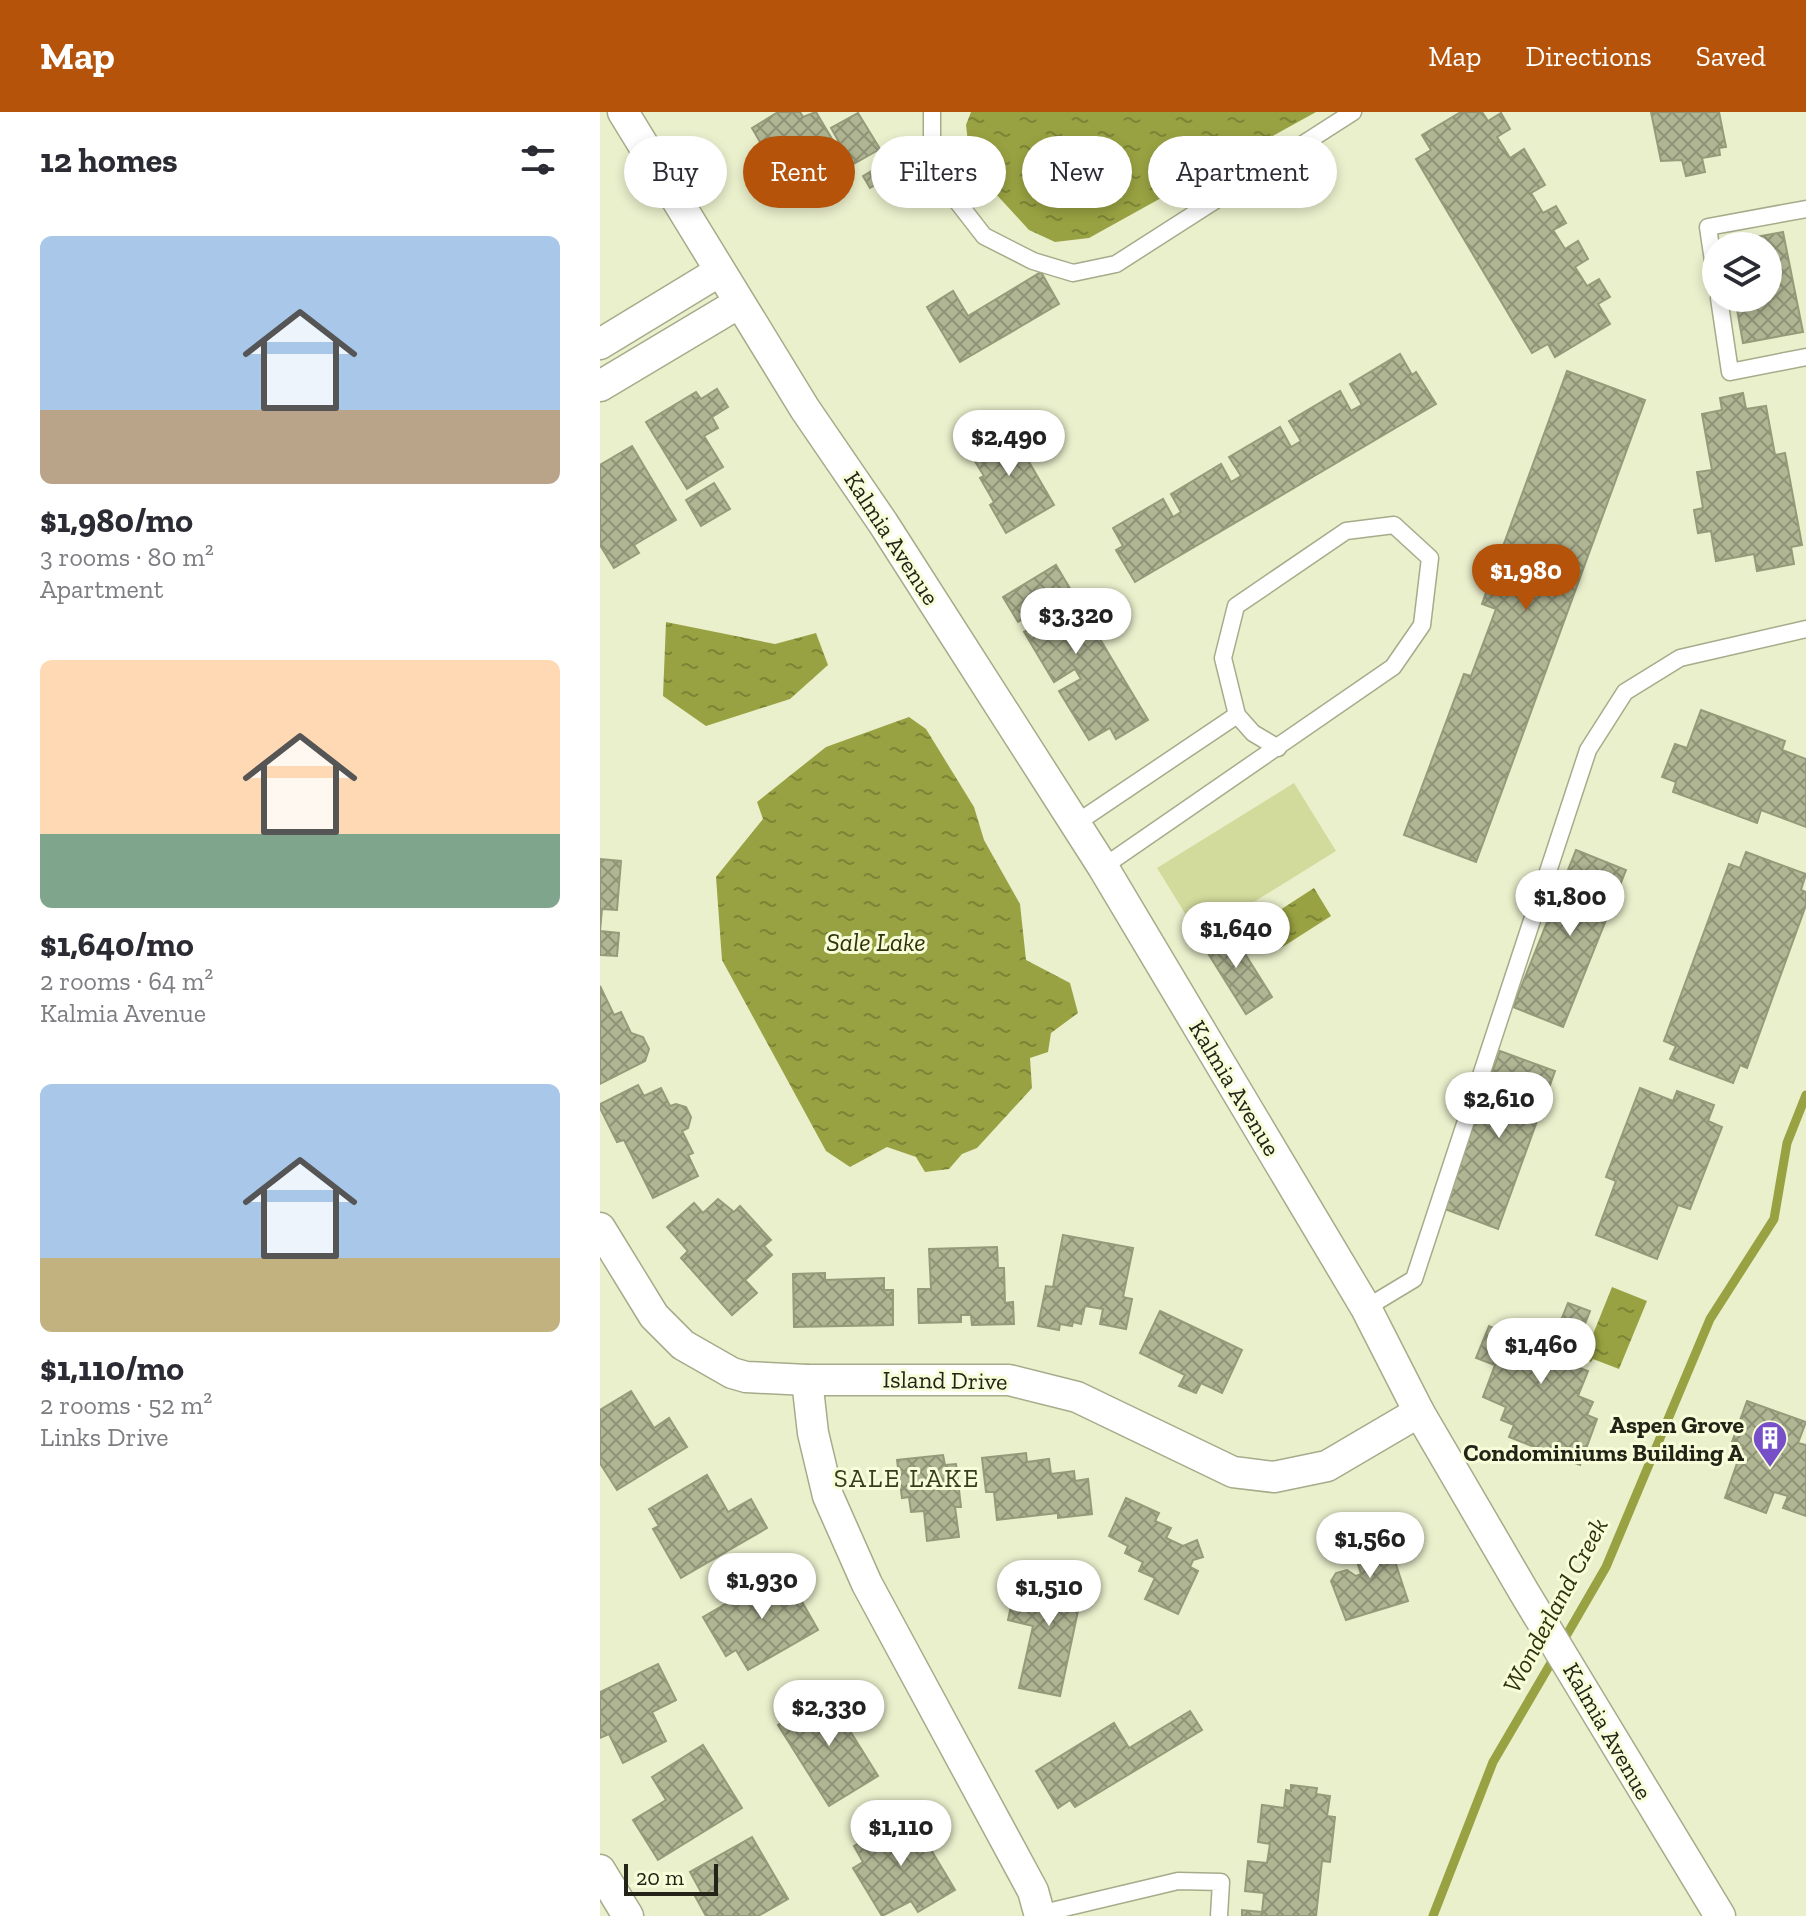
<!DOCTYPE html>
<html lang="en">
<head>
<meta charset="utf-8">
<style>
  :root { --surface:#fff; --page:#f2f2f3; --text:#2b2b33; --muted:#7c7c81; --accent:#b45309 }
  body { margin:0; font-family:"Zilla Slab",serif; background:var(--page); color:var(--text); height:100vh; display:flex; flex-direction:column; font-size:30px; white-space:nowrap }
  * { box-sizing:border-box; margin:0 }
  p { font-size:26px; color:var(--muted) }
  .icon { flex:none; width:44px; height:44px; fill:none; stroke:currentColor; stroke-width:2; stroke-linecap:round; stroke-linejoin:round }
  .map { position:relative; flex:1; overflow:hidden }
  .sheet { display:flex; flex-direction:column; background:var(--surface); width:600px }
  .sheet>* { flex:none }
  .top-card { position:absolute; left:24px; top:24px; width:760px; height:72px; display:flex; gap:16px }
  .controls { position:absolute; left:1102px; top:120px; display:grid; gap:16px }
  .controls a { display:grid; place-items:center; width:80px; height:80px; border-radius:50%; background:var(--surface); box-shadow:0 4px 12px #0003; font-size:40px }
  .scale { position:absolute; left:24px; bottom:20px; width:94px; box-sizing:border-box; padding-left:8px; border:4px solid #232417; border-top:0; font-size:22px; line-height:28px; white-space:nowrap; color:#232417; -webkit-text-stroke:6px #f7fdd9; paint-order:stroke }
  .price { position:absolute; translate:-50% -68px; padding:0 18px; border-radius:28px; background:#fff; color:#222; font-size:26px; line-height:52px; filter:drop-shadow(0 2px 4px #0008) }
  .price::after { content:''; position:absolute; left:50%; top:48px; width:24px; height:18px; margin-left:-12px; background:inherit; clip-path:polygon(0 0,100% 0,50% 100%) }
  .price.on { background:var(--accent); color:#fff }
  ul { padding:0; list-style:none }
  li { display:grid; align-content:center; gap:16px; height:424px; padding:0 40px }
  li span { display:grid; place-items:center; height:248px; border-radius:12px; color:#555 }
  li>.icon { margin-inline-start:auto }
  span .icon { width:144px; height:144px; fill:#fffc; stroke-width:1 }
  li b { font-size:34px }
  h2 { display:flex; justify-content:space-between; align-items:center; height:96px; padding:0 40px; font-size:34px }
  .tag { padding:0 28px; border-radius:36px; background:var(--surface); box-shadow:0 4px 12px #0003; font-size:28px; line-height:72px }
  .tag.on { background:var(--accent); color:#fff }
  header { display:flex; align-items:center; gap:48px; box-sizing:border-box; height:112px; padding:0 40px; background:var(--accent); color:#fff }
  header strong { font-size:38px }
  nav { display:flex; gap:44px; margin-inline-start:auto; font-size:28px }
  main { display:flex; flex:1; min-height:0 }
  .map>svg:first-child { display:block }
  .pitch { fill:#d2da9c }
  .water { fill:url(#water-ripples) }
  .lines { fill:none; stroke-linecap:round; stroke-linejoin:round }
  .stream { stroke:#99a242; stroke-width:9 }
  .building { fill:url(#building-cross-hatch); stroke:#959a79; stroke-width:2 }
  .service-casing { stroke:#a6ab8a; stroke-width:19 }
  .minor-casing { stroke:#a6ab8a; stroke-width:33 }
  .service { stroke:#fff; stroke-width:16 }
  .minor { stroke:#fff; stroke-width:30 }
  .labels { text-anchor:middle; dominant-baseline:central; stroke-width:6; stroke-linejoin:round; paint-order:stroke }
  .street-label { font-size:24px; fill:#232417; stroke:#f7fdd9 }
  .poi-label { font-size:24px; font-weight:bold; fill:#232417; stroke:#f7fdd9; text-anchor:end }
  .water-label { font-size:26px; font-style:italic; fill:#30330a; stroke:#f7fdd9 }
  .neighbourhood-label { font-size:26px; letter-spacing:2px; fill:#383c1e; stroke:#f7fdd9 }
</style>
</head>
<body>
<header>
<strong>Map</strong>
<nav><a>Map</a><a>Directions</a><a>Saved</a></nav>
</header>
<main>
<section class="sheet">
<h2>12 homes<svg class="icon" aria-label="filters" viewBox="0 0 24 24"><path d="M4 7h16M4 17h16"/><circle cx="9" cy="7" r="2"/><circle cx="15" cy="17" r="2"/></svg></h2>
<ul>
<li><span style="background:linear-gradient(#a9c7e8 70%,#b9a48a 0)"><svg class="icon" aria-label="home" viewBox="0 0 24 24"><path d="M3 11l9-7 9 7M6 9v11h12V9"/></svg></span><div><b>$1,980/mo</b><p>3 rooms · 80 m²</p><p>Apartment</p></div></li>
<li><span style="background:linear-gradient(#ffd9b3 70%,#7fa58c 0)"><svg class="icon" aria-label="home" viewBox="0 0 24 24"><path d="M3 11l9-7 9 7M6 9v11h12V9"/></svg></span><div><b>$1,640/mo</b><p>2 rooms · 64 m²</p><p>Kalmia Avenue</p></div></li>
<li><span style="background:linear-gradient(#a9c7e8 70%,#c2b280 0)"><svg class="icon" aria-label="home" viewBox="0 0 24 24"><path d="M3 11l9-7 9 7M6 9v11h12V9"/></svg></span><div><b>$1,110/mo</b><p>2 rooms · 52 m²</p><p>Links Drive</p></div></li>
</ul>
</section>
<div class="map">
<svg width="1206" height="1804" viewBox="0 0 1206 1804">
  <defs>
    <pattern id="water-ripples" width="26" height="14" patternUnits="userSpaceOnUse" patternTransform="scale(2)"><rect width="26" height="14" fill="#99a242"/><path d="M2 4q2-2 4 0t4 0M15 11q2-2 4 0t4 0" fill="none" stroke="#7c8436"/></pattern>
    <pattern id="building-cross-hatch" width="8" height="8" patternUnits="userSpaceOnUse" patternTransform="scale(2)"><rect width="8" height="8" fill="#b0b593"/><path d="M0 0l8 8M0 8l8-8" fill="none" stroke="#8f9377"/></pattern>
  </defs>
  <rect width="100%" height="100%" fill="#eaefcc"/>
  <polygon class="pitch" points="694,671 736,739 599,824 557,756"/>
  <g class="water">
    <polygon points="371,0 716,0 489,126 455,130 429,118 395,81 369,39 366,13"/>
    <polygon points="66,510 175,532 216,521 228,553 190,587 106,614 63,584"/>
    <polygon points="309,605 326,617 374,695 384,728 420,792 426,848 470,871 478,901 451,921 448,940 430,946 432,976 377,1036 362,1042 349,1057 325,1060 316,1045 287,1035 250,1055 226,1039 122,848 116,765 163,707 157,690 226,635"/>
    <polygon points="714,776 731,804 681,836 663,809"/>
    <polygon points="1012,1175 1047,1189 1019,1257 993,1247 991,1250 983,1247"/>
  </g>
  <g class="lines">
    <g class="stream">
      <polyline points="962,1531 1006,1455 1110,1207 1174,1107 1187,1031 1206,983"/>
      <polyline points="833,1804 893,1650 955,1544"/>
    </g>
  </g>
  <g class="building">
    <polygon points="178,0 200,0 203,5 216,0 232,27 177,59 152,16"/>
    <polygon points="861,0 882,0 888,9 901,1 910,17 897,25 910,46 924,37 945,73 931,81 943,101 956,94 966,111 953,118 965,137 978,129 988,147 975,155 987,174 999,167 1010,185 998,192 1010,212 955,245 948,232 932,241 816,47 831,38 822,23"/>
    <polygon points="1051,0 1119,0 1126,35 1119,36 1120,43 1102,46 1105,60 1086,64 1082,48 1061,49"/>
    <polygon points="258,1 280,37 252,53 231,16"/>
    <polygon points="285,51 292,63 270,76 263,64"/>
    <polygon points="1183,120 1203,220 1143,231 1135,186 1168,186 1168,134 1125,134 1124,131"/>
    <polygon points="441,160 459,192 360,250 327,195 353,179 368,204"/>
    <polygon points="800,242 812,263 816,260 836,292 535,470 516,438 523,434 513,416 563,387 573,405 581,400 571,382 621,352 631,370 641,364 629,345 680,315 691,335 701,329 689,309 740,279 751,299 762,293 750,272"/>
    <polygon points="967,259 1045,288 876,750 804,723 864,562 871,564 896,497 882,492"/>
    <polygon points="117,277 128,295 112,305 118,316 104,324 123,355 87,377 46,310 96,280 101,287"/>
    <polygon points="1143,281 1146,297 1166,294 1175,343 1185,341 1202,433 1191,435 1194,452 1157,459 1154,442 1116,449 1111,419 1098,421 1094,398 1103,396 1097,360 1112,358 1102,302 1122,298 1120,286"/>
    <polygon points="405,309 454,393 406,421 390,393 394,390 380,366 384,364 365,333"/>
    <polygon points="32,334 76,408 34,433 39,441 14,456 0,433 0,353"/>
    <polygon points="114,371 130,397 101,414 86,388"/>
    <polygon points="456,453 548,608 516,627 510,616 489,628 459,579 481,567 475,557 454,570 424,520 446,508 440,497 418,510 403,485"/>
    <polygon points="1101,598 1185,629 1182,638 1206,647 1206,715 1161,698 1157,711 1073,680 1076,670 1062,665 1075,632 1087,636"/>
    <polygon points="976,738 1026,758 963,915 913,895"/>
    <polygon points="1146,740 1206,762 1201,778 1206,780 1206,793 1147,956 1140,953 1133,971 1070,947 1076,934 1064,929 1129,752 1140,756"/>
    <polygon points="0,747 21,749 17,798 2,797 0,819 19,821 17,844 0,843"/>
    <polygon points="627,813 672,885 646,902 601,830"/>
    <polygon points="0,874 14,903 21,900 31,921 43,925 49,937 45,949 0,972"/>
    <polygon points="900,939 955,959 898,1117 842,1096"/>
    <polygon points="38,973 44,984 61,976 70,994 76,992 86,995 91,1005 88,1016 82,1019 93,1041 88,1043 98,1064 53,1086 24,1028 17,1030 0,996 0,992"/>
    <polygon points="1040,976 1073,989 1077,979 1114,993 1108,1009 1122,1015 1090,1097 1078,1093 1057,1147 996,1123 1016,1069 1006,1065"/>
    <polygon points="118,1087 134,1100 140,1094 171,1128 164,1134 172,1143 145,1168 157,1181 132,1203 81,1146 88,1139 67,1115 94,1091 103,1101"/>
    <polygon points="463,1123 533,1136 523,1185 532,1187 526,1217 500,1212 503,1197 485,1194 481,1212 473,1210 472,1214 460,1212 459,1218 438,1214 446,1174 453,1175"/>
    <polygon points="397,1135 398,1156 404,1156 405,1191 413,1190 414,1212 372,1213 371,1203 361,1203 361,1210 319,1211 318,1177 331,1177 329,1137"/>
    <polygon points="225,1161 225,1168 284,1166 284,1178 293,1178 293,1213 194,1215 193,1162"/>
    <polygon points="968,1191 990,1199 969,1252 988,1259 978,1284 993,1290 987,1303 997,1307 980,1353 909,1325 914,1313 901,1308 906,1295 883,1285 895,1253 876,1246 889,1214 905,1221 910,1209 942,1221 937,1233 949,1238"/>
    <polygon points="560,1199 642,1238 622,1281 601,1271 596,1281 579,1274 585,1263 540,1241"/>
    <polygon points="31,1279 54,1316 69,1306 87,1335 17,1378 0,1351 0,1298"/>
    <polygon points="1147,1289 1206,1310 1198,1331 1206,1333 1206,1404 1183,1396 1188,1384 1174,1380 1166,1401 1125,1386 1143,1334 1132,1330"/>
    <polygon points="426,1341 427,1350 449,1347 451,1362 474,1359 475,1369 488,1367 492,1402 458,1406 458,1401 397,1408 394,1380 386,1380 382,1346"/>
    <polygon points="343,1343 345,1353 356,1352 361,1395 355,1395 359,1425 327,1429 324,1399 311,1400 309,1385 302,1386 297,1348"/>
    <polygon points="107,1363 128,1400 151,1387 167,1416 81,1466 53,1417 59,1414 49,1397"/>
    <polygon points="526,1386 559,1401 555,1409 571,1416 566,1426 583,1434 597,1428 603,1445 593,1448 590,1455 598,1459 578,1502 545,1487 555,1466 539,1459 543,1450 525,1441 528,1434 509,1424"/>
    <polygon points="786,1422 808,1489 746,1508 731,1469 736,1461 747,1458 756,1464 761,1462 752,1433"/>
    <polygon points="443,1452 486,1461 460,1584 419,1576 433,1514 408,1508 413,1485 435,1490"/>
    <polygon points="184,1458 218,1518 148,1558 136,1538 126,1544 103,1505"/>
    <polygon points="58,1552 76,1588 52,1600 66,1629 23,1651 9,1622 0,1626 0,1580"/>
    <polygon points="233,1578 256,1615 250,1619 278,1664 229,1694 178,1613"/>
    <polygon points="590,1599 602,1618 475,1695 470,1688 458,1696 436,1659 514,1611 529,1636"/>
    <polygon points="103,1633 142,1696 58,1748 33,1708 66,1688 52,1665"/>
    <polygon points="691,1673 717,1676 716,1682 730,1684 727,1704 735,1705 730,1750 722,1749 716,1804 642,1804 642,1798 662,1800 664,1781 645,1779 648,1749 667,1751 670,1732 658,1730 662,1693 684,1696 686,1678 691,1679"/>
    <polygon points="309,1701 355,1778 318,1800 311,1789 282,1804 253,1756 263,1750 254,1734"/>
    <polygon points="152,1725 188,1787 158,1804 106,1804 95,1784 101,1780 90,1760"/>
  </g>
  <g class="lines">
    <g class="service-casing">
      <g id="service">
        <polyline points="332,0 332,31 349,79 384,124 433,149 473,161 516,152 753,0"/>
        <polyline points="1116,169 1108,115 1206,97"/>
        <polyline points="1119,186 1130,260 1206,245"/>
        <polyline points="475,712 637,603"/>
        <polyline points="503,755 793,555 822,513 830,446 794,413 746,419 636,494 623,546 637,603 653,621 678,636"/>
        <polyline points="766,1196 814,1167 988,638 1025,580 1080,546 1206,517"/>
        <polyline points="439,1802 578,1769 621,1770 619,1804"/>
      </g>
    </g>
    <g class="minor-casing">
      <g id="minor">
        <polyline points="23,0 205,297 283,411 503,755 766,1196 819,1300 924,1480 1120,1804"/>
        <polyline points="0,232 120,159"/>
        <polyline points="0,274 139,191"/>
        <polyline points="0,1116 54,1204 83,1233 132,1261 146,1265 207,1268 409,1268 477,1285 633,1360 674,1365 727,1354 819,1300"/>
        <polyline points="207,1268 213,1321 228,1384 267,1472 433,1779 440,1804"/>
        <polyline points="0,1758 28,1804"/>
      </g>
    </g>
    <use href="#service" class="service"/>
    <use href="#minor" class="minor"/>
  </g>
  <defs>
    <g id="building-pin" transform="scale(1.8)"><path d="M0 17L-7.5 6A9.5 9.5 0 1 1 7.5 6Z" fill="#7750c9" stroke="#f7fdd9"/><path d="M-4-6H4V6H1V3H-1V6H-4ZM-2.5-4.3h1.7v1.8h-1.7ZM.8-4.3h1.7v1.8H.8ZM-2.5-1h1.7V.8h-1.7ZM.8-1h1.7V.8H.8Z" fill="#fff"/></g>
  </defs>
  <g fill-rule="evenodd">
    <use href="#building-pin" x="1170" y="1326"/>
  </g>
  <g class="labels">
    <g class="street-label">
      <text transform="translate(292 426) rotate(57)">Kalmia Avenue</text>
      <text transform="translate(635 976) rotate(59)">Kalmia Avenue</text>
      <text transform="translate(345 1268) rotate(1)">Island Drive</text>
      <text transform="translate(1008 1619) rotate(60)">Kalmia Avenue</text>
    </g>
    <g class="poi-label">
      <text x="1144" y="1312">Aspen Grove<tspan x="1144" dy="28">Condominiums Building A</tspan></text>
    </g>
    <g class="water-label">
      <text x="276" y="830">Sale Lake</text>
      <text transform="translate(955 1493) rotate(-62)">Wonderland Creek</text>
    </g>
    <g class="neighbourhood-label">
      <text x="307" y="1366">SALE LAKE</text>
    </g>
  </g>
</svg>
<div class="controls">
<a><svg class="icon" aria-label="layers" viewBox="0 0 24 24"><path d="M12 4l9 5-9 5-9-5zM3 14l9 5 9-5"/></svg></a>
</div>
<div class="scale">20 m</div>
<b class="price" style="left:409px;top:366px">$2,490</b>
<b class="price on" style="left:926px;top:500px">$1,980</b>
<b class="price" style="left:476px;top:544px">$3,320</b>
<b class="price" style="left:970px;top:826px">$1,800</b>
<b class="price" style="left:636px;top:858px">$1,640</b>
<b class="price" style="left:899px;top:1028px">$2,610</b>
<b class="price" style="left:941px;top:1274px">$1,460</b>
<b class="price" style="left:770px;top:1468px">$1,560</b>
<b class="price" style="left:162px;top:1509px">$1,930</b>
<b class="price" style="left:449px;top:1516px">$1,510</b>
<b class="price" style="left:229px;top:1636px">$2,330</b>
<b class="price" style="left:301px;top:1756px">$1,110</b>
<div class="top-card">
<a class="tag">Buy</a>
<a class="tag on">Rent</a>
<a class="tag">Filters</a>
<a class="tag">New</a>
<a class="tag">Apartment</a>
</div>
</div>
</main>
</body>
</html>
